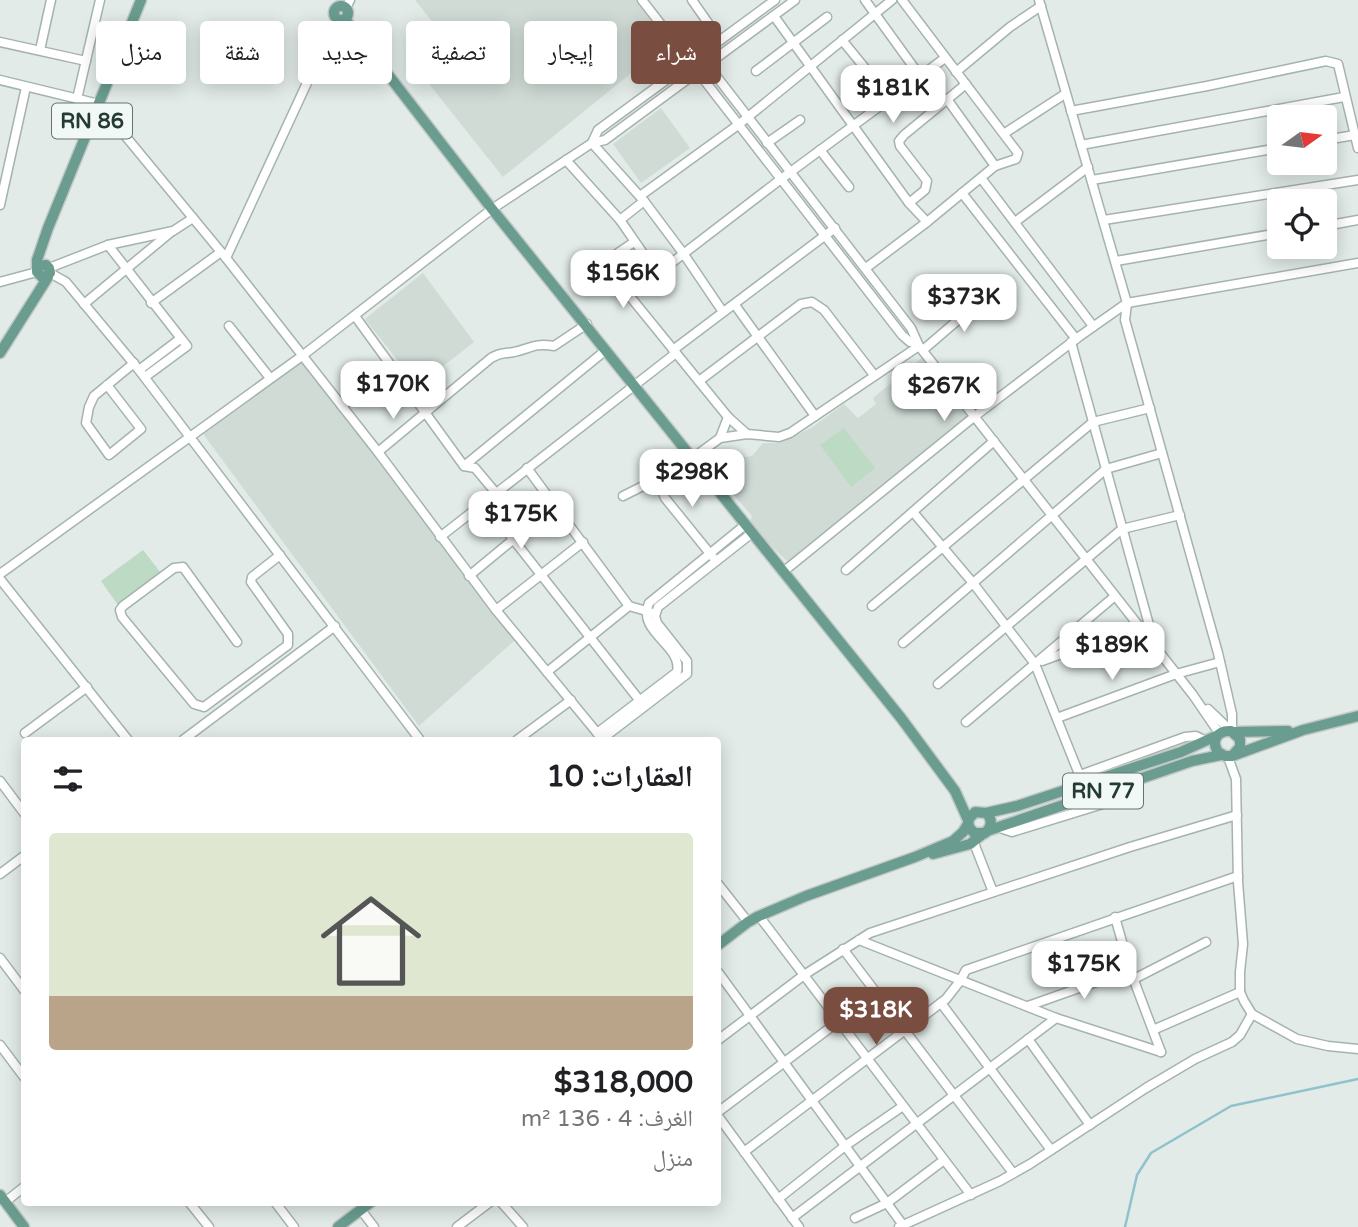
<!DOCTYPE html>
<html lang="ar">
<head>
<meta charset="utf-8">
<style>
  :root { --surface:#fff; --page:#f2f2f2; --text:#202124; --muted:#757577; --line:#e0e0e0; --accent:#794e41 }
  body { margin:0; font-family:"Varela Round","Noto Naskh Arabic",sans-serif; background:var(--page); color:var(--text); direction:rtl; height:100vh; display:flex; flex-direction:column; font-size:26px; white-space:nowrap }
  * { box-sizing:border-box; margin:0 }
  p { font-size:23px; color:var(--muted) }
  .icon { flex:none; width:38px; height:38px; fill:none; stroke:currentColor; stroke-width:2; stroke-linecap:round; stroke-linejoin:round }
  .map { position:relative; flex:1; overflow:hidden; direction:ltr }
  .side { position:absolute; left:21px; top:737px; width:700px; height:469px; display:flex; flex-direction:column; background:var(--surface); border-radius:7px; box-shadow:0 4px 18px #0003; direction:rtl }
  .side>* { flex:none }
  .hud { position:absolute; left:21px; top:21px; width:700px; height:63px; direction:rtl; display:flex; gap:14px }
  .needle { width:46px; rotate:76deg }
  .tools { position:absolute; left:1267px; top:105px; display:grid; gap:14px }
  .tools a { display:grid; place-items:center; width:70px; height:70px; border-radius:7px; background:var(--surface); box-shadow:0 4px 18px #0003; font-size:35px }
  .price { position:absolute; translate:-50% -60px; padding:0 16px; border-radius:14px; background:#fff; color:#222; font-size:23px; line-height:46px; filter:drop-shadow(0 2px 4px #0008) }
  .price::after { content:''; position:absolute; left:50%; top:42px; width:21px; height:16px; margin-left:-10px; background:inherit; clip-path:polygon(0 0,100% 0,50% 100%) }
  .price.selected { background:var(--accent); color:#fff }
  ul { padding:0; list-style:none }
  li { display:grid; align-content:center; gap:14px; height:371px; padding:0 28px }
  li+li { border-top:2px solid var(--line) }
  li span { display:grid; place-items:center; height:217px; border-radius:7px; color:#555 }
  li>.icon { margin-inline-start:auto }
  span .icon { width:126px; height:126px; fill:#fffc; stroke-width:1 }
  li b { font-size:30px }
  h2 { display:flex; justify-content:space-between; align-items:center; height:84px; padding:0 28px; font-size:30px }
  .chip { padding:0 24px; border-radius:7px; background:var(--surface); box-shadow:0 4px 18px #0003; font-size:24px; line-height:63px }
  .chip.selected { background:var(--accent); color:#fff }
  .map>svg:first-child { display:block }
  .built { fill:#d0dbd6 }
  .green { fill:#bddac5 }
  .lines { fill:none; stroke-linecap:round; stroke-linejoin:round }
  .stream { stroke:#8fc2cc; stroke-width:2.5 }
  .minor-casing { stroke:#a5b3ae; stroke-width:11 }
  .major-casing { stroke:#c2c8c6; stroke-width:13 }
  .minor { stroke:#fff; stroke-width:8 }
  .major { stroke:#6a9d90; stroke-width:10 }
  .labels { text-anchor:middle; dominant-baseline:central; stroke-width:5; stroke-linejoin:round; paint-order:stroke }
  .shield { fill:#f2f8f5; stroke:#62746e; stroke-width:2 }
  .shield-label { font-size:21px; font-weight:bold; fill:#243b34 }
</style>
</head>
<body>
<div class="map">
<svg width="1358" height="1227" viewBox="0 0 1358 1227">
  <rect width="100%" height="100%" fill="#e2ebe7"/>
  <g class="built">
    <polygon points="415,0 641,0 667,34 666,45 503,177 414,65 415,47 410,42 435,25"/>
    <polygon points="661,108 690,148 641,183 613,144"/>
    <polygon points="423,273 474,342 418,386 365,319"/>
    <polygon points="302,356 515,640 419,726 201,431"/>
    <polygon points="924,356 969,419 789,563 749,525 752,516 722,481 715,465 729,454 739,453 744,457 752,456 763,443 780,443 811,428 844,404 858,418 876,404 873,398"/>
  </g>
  <g class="green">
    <polygon points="844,428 875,468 851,487 820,445"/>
    <polygon points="143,550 161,573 118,605 101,581"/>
  </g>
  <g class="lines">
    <polyline class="stream" points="1125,1227 1137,1175 1151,1153 1231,1106 1358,1079"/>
    <g class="minor-casing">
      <g id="minor">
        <polyline points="642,0 902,335 910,342 917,343"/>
        <polyline points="692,0 720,40"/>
        <polyline points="865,0 920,76"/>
        <polyline points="1039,0 1127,303 1125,320 1218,653 1232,714 1232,731"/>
        <polyline points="346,8 350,0"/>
        <polyline points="774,16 909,203 927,222"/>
        <polyline points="842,40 869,73"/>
        <polyline points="0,42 86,61"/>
        <polyline points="40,50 51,0"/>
        <polyline points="700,55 911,328 919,346 1193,695 1219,733"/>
        <polyline points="756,71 827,17"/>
        <polyline points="956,72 1010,27 1041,6"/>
        <polyline points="0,80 99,104 226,258 378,452 496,610 603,740"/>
        <polyline points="77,99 100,0"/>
        <polyline points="947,99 995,166"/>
        <polyline points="1071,111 1207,86 1326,61 1338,64 1358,148"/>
        <polyline points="1005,133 1065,94"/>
        <polyline points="1325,140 1355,135"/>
        <polyline points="592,143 598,130 775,0"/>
        <polyline points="592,143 644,201 683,253 723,312"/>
        <polyline points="767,143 800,120"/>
        <polyline points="1081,145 1344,97"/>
        <polyline points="820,150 849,187"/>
        <polyline points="566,160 620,220 656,272 628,294 728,417 720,438 667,477 661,488 665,498 716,561"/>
        <polyline points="981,178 1093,326"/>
        <polyline points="1092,180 1279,148"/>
        <polyline points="962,193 1076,339"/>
        <polyline points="640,196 738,125 892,0"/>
        <polyline points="909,203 925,190 927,181 900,146 899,141 904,135 966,84"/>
        <polyline points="0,205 26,87"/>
        <polyline points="620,220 644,201"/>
        <polyline points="1104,220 1358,180"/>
        <polyline points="1015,222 1088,167"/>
        <polyline points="1325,226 1358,220"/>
        <polyline points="108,245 187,346 145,377"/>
        <polyline points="226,258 337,18"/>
        <polyline points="1116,261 1279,233"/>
        <polyline points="49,268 108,245 173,231 193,218"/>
        <polyline points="866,268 927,222 995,166 1016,159 1018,153 902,0"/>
        <polyline points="656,272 661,271 781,179 945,58"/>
        <polyline points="50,273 66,282 139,370 420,740"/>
        <polyline points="0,282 37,272"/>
        <polyline points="628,294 612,274 609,264 612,257 634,242"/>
        <polyline points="151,303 221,252"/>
        <polyline points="84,304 171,232"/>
        <polyline points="735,305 815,416"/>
        <polyline points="355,316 464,466 475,468 496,493"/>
        <polyline points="229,326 270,378"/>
        <polyline points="1071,342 1154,643"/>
        <polyline points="673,350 835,228"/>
        <polyline points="923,350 987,295"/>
        <polyline points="139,370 180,339"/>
        <polyline points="699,381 801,304 812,302 824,310 874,375"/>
        <polyline points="107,385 141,429 109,455 86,423 89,407 94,396 134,363"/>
        <polyline points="342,406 392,366"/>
        <polyline points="728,417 747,434"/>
        <polyline points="720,438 747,434 779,437 790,433 919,346"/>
        <path d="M 378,452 L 491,358 C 501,352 503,354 514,352 C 532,348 533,343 554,346 L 587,324"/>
        <polyline points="464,466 606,350"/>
        <polyline points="527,468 629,606 650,612"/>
        <polyline points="623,496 645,485 662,484"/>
        <polyline points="484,502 640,701"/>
        <polyline points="913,512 973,583 1035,664 1083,784"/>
        <polyline points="440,537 676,353"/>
        <polyline points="846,570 994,441"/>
        <polyline points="783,572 975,416 1080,336 1127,303 1358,263"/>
        <polyline points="0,574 302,356 492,209 592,143 605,140 795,0"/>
        <polyline points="469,576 555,505"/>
        <polyline points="0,579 128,740"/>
        <polyline points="872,606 1093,422 1150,408"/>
        <polyline points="496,610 583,542"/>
        <polyline points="237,642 183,567 174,568 123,606 120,610 122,617 194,704 204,707 288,645 288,634 251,582 252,577 280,555"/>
        <polyline points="903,643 1106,469 1162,453"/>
        <polyline points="1042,661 1138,626"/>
        <polyline points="547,672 629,606"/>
        <polyline points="938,684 1122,529 1180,515"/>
        <polyline points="1208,709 1231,731"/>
        <polyline points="1057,718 1176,674 1220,662"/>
        <polyline points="966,722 1115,596"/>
        <polyline points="25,733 87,687"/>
        <path d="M 597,733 L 677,672 C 683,645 636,632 649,603 L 745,525"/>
        <polyline points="602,739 687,674 687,661 657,623 655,616 658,607 752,533"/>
        <polyline points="183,740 335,626"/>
        <polyline points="517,740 571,700"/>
        <polyline points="1228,757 1236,779 1238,882 1243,944 1240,972 1240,992 1244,1001 1252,1014 1297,1039 1328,1046 1358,1049"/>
        <polyline points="1080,775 1185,737 1196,736 1206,741"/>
        <polyline points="0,781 24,813"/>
        <polyline points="1000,828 1012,832 1119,799 1123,793 1122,785"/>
        <polyline points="974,843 993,892"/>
        <polyline points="0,874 24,856"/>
        <polyline points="718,884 748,922"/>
        <polyline points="759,916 971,1195"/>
        <polyline points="1115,917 1130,970 1161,1052"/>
        <polyline points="859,940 1056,1018 1161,1052"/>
        <polyline points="843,949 1013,1173"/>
        <polyline points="0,958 24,990"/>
        <polyline points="718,972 903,1225"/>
        <polyline points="1134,979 1206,942"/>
        <polyline points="941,1003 1051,1150"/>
        <polyline points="1028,1006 1130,970"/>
        <polyline points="1153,1030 1240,992"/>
        <polyline points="1028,1039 1090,1125"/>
        <polyline points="718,1040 804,975 870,933 1130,847 1237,815"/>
        <polyline points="0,1045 24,1077"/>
        <polyline points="718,1112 839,1021"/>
        <polyline points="718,1116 799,1227"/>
        <polyline points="744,1152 946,999 960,981 966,970 1238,876"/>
        <polyline points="778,1199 845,1146 903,1106"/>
        <polyline points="5,1202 24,1187"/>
        <polyline points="189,1202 209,1227"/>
        <polyline points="275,1202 294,1227"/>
        <polyline points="501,1202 523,1227"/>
        <polyline points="361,1210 374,1227"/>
        <polyline points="792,1218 1056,1018"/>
        <polyline points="855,1218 887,1203 944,1160"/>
        <polyline points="457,1227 490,1202"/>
        <polyline points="899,1227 1000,1181 1030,1164 1146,1088 1195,1059 1232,1042 1240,1035 1252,1014"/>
      </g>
    </g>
    <g class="major-casing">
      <g id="major">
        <circle cx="341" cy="13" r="7"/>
        <polyline points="345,19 492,209 901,718 955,791 968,820"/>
        <polyline points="37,270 39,266 46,265 49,268 50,273 43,278 37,272 37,260 48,228 141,0"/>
        <polyline points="0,353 48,277"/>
        <polyline points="1233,732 1288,731"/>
        <path d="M 1232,756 L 1240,747 L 1240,739 L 1231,731 C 1217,730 1211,741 1218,752 L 1225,756 L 1232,756 L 1303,730 L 1358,716"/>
        <path d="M 986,813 C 993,819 992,827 985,833 L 974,833 L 969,827 L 968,820 L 975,812 L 986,813 L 1017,806 L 1181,752 L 1216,736"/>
        <polyline points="987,831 1192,761 1221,755"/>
        <polyline points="933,854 970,844 984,833"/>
        <polyline points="718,945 748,922 759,916 806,896 915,857 953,841 963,832 968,824"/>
        <polyline points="0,1195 24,1227"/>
        <polyline points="338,1227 371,1202"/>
      </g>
    </g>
    <use href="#minor" class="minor"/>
    <use href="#major" class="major"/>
  </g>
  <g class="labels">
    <g class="shield">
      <rect x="52" y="103.5" width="80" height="35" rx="5"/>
      <rect x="1063" y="773.5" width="80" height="35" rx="5"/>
    </g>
    <g class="shield-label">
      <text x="92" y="121">RN 86</text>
      <text x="1103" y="791">RN 77</text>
    </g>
  </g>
</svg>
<div class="tools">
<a><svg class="needle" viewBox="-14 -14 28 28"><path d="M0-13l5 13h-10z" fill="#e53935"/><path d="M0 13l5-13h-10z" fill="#757577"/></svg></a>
<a><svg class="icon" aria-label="locate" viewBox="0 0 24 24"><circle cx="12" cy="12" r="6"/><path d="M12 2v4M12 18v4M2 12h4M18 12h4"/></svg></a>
</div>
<b class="price" style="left:893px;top:125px">$181K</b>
<b class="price" style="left:623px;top:310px">$156K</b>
<b class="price" style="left:964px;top:334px">$373K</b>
<b class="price" style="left:393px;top:421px">$170K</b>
<b class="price" style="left:944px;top:423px">$267K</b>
<b class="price" style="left:692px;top:509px">$298K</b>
<b class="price" style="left:521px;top:551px">$175K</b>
<b class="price" style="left:1112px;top:682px">$189K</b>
<b class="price" style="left:1084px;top:1001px">$175K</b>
<b class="price selected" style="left:876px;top:1047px">$318K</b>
<div class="hud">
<a class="chip selected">شراء</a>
<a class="chip">إيجار</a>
<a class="chip">تصفية</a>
<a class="chip">جديد</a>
<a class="chip">شقة</a>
<a class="chip">منزل</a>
</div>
<section class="side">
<h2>العقارات: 10<svg class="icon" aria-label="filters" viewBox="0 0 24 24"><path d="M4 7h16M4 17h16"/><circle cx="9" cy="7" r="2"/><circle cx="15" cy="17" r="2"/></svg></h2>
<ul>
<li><span style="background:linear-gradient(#dfe7d0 75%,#b9a48a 0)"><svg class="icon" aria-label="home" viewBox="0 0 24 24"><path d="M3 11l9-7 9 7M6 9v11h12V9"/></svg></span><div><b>$318,000</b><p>الغرف: 4 · 136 m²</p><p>منزل</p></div></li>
</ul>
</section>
</div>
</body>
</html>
